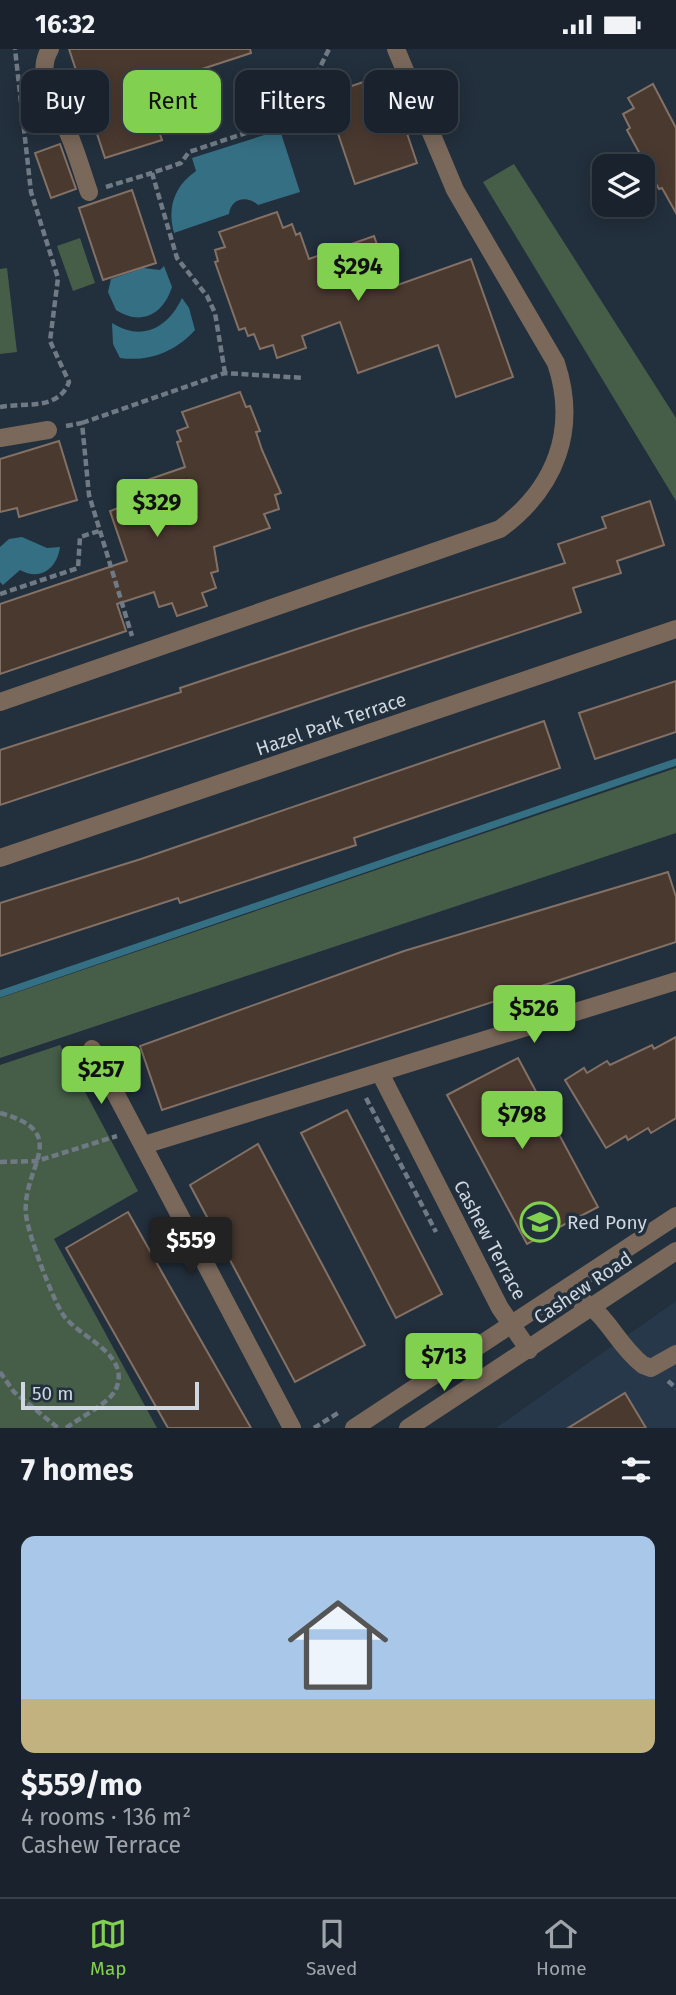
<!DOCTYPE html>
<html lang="en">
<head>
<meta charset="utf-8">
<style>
  :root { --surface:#1a232d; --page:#232b35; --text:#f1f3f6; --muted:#9fa4aa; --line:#384049; --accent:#82d04f }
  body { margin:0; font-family:"Fira Sans",sans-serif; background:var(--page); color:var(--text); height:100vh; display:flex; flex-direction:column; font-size:26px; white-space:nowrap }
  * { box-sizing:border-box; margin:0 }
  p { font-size:23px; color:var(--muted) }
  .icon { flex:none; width:38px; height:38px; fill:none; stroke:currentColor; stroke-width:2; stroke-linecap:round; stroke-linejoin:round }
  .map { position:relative; height:1379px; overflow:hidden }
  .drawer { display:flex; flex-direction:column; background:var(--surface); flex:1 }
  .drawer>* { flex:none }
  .banner { position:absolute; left:21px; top:21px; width:635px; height:63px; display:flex; gap:14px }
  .fabs { position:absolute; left:592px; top:105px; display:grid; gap:14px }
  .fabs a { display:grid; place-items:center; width:63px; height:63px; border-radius:14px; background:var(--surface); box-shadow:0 4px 18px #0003,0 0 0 2px var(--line); font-size:35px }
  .scale { position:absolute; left:21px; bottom:18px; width:178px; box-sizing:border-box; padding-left:7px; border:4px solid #cfd7e0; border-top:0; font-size:19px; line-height:24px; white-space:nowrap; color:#cfd7e0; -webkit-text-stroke:5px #222f3c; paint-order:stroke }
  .price { position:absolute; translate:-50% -60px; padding:0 16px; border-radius:7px; background:var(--accent); color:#111; font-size:23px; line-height:46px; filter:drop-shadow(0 2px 4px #0008) }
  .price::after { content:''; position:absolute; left:50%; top:42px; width:21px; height:16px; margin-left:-10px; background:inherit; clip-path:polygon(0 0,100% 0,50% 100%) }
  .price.current { background:#222; color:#fff }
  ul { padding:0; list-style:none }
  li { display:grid; align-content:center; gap:14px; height:371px; padding:0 21px }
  li span { display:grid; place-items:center; height:217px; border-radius:14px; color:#555 }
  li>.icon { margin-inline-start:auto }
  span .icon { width:126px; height:126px; fill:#fffc; stroke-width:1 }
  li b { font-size:30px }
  h2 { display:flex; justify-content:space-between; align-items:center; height:84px; padding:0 21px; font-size:30px }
  .pill { padding:0 24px; border-radius:14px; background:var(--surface); box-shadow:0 4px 18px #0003,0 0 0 2px var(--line); font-size:24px; line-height:63px }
  .pill.current { background:var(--accent); color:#111 }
  .status { display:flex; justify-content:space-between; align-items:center; height:49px; padding:0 35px; background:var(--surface); direction:ltr }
  .status svg { height:19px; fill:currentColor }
  .menu { display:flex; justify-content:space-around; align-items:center; height:98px; border-top:2px solid var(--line); background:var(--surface); font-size:19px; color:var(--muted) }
  .menu a { display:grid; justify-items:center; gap:4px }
  .menu .current { color:var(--accent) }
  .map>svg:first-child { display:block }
  .built { fill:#26384a }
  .green { fill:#465e48 }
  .water { fill:#356f84 }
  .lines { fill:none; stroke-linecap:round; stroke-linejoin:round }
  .stream { stroke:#356f84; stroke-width:7 }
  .building { fill:#4a392f; stroke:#847166; stroke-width:2 }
  .path { stroke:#6f7a85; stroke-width:4.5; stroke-dasharray:7 3.5; stroke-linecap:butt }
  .minor { stroke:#7a685b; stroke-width:18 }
  .labels { text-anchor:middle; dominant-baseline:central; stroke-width:7; stroke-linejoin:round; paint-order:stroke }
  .street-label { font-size:19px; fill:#cfd7e0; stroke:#222f3c }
  .poi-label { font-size:19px; fill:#cfd7e0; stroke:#222f3c; text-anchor:start }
</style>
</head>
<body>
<div class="status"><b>16:32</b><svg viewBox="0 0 49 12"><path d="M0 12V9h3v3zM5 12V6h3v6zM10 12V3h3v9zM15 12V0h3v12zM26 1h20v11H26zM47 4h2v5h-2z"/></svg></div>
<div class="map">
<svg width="676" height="1379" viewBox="0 0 676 1379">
  <rect width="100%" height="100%" fill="#222f3c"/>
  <polygon class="built" points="676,1252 676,1379 496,1379"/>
  <g class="green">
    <polygon points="514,115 676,369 676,452 483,133"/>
    <polygon points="80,189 95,234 73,242 57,197"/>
    <polygon points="7,219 17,303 0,305 0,220"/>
    <polygon points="676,719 676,784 0,1009 0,949"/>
    <polygon points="60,996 138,1142 54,1190 157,1379 0,1379 0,1016"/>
  </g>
  <g class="water">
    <path d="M 280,81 L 300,143 L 258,156 C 247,146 231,149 229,165 L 174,184 C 167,159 174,137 196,122 L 192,109 Z"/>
    <path d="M 164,217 L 172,238 C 163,266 141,277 116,261 L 108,243 L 111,230 L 143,219 L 160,221 Z"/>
    <path d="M 182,249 L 189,259 L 195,281 C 175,303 149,313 120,309 L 113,295 L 112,274 C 142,293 168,279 182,249 Z"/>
    <path d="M 22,488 L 47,499 L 60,498 C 57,520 40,532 20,521 L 3,536 L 0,533 L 0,498 L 9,490 Z"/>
  </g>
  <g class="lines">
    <polyline class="stream" points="0,945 676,713"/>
  </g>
  <g class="building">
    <polygon points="69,0 250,0 251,4 144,39 162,91 105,109"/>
    <polygon points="387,25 417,114 355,135 325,46"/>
    <polygon points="653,35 676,79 676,164 662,139 659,140 627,81 630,79 623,65 634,59 628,49"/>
    <polygon points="60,95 76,140 51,149 35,104"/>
    <polygon points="132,141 156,214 103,231 79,159"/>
    <polygon points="277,163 283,179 292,175 296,186 300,184 309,210 374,187 392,238 471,210 513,328 456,348 438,296 358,324 340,273 302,287 306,299 277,309 273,296 260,300 254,285 248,287 245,279 239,281 215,213 218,212 215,201 225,198 219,183"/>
    <polygon points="240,343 246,358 250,357 260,382 256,383 262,401 281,444 275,446 279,460 264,465 270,479 214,498 218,522 211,524 216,539 202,544 207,557 177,567 172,554 159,558 154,543 117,555 126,582 0,625 0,555 127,512 110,462 124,457 118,441 185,418 177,393 181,392 177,382 188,378 182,363"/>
    <polygon points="59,392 77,451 19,468 17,459 0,463 0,410"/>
    <polygon points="650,452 664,496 617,512 621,524 573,539 581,563 0,756 0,701 181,643 180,639 357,580 565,514 558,495 606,479 602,468"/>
    <polygon points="676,632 676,683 595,710 579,664"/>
    <polygon points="544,672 560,719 354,789 356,796 180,854 178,849 0,907 0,854 141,810"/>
    <polygon points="668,823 676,848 676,893 162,1061 140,997 404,902"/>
    <polygon points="676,988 676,1069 651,1084 648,1079 628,1091 626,1087 606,1099 565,1031 584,1019 587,1024 607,1012 610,1016 652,996 654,1000"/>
    <polygon points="518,1009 598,1158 527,1195 447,1046"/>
    <polygon points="347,1061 442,1245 396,1269 301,1084"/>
    <polygon points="258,1095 365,1296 295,1333 190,1136"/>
    <polygon points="128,1163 168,1234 251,1379 168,1379 66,1199"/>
    <polygon points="625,1344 646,1379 568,1379"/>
  </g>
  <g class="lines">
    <g class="path">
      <polyline points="106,138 152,124"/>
      <polyline points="225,324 215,264 207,247 177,209 152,124 181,114 189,103 296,67 329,0"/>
      <path d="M 0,358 C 26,353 58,362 69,333 L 50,292 L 58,229 L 31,143 L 15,0"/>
      <polyline points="82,374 225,324 304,329"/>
      <polyline points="66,377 82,374 89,446 132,587"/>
      <polyline points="0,545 78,519 80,488 99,482"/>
      <polyline points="366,1049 436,1183"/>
      <path d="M 0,1064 C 74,1084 21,1118 26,1166 C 28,1185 53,1252 64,1267 C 80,1289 131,1305 116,1340 C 110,1354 79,1369 66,1379"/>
      <polyline points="0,1113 37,1112 117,1087"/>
      <polyline points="0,1323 14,1343 58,1379"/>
      <polyline points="668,1332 676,1339"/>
      <polyline points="314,1379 338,1364"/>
    </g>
    <g class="minor">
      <path d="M 50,0 C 34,26 56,58 67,81 C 76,101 82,123 89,143"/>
      <polyline points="0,389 48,381"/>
      <path d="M 0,653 L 500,480 C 556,439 578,380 556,314 L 455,141 L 396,0"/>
      <polyline points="0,809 676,580"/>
      <polyline points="92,1000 292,1379"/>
      <polyline points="380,1024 500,1259 529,1301"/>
      <polyline points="144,1096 676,932"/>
      <path d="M 559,1245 C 604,1250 610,1290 643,1316 L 651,1319 L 676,1305"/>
      <polyline points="354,1379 676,1167"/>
      <polyline points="408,1379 676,1202"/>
    </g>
  </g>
  <defs>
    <g id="school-ring" transform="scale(2.0125)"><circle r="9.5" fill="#222f3c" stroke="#82d04f" stroke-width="1.5"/><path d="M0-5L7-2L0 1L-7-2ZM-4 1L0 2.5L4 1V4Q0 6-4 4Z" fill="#82d04f"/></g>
  </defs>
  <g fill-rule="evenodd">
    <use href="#school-ring" x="540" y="1173"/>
  </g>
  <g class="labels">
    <g class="street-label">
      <text transform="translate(331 675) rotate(-19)">Hazel Park Terrace</text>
      <text transform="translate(490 1191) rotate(62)">Cashew Terrace</text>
      <text transform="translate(583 1239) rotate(-34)">Cashew Road</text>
    </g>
    <g class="poi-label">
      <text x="567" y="1173">Red Pony</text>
    </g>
  </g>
</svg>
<div class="fabs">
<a><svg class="icon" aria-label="layers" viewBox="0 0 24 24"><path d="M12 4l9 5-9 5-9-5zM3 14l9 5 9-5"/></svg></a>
</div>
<div class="scale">50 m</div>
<b class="price" style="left:358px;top:254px">$294</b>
<b class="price" style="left:157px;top:490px">$329</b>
<b class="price" style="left:534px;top:996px">$526</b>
<b class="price" style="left:101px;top:1057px">$257</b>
<b class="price" style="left:522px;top:1102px">$798</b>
<b class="price current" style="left:191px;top:1228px">$559</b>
<b class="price" style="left:444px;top:1344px">$713</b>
<div class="banner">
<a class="pill">Buy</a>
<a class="pill current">Rent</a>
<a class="pill">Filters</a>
<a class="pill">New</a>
</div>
</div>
<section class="drawer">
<h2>7 homes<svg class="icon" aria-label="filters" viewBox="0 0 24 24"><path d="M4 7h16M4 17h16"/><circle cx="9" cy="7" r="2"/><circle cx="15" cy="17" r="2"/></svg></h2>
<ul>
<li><span style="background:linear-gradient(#a9c7e8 75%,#c2b280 0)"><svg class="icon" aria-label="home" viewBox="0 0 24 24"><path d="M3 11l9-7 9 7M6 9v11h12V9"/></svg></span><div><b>$559/mo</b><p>4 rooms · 136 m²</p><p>Cashew Terrace</p></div></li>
</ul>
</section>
<nav class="menu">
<a class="current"><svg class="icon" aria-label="map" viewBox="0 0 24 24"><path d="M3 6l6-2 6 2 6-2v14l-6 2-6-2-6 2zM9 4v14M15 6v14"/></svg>Map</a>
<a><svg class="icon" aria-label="saved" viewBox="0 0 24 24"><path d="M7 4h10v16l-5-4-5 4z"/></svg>Saved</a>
<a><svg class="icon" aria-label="home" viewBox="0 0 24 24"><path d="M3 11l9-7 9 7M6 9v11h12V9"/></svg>Home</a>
</nav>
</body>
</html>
